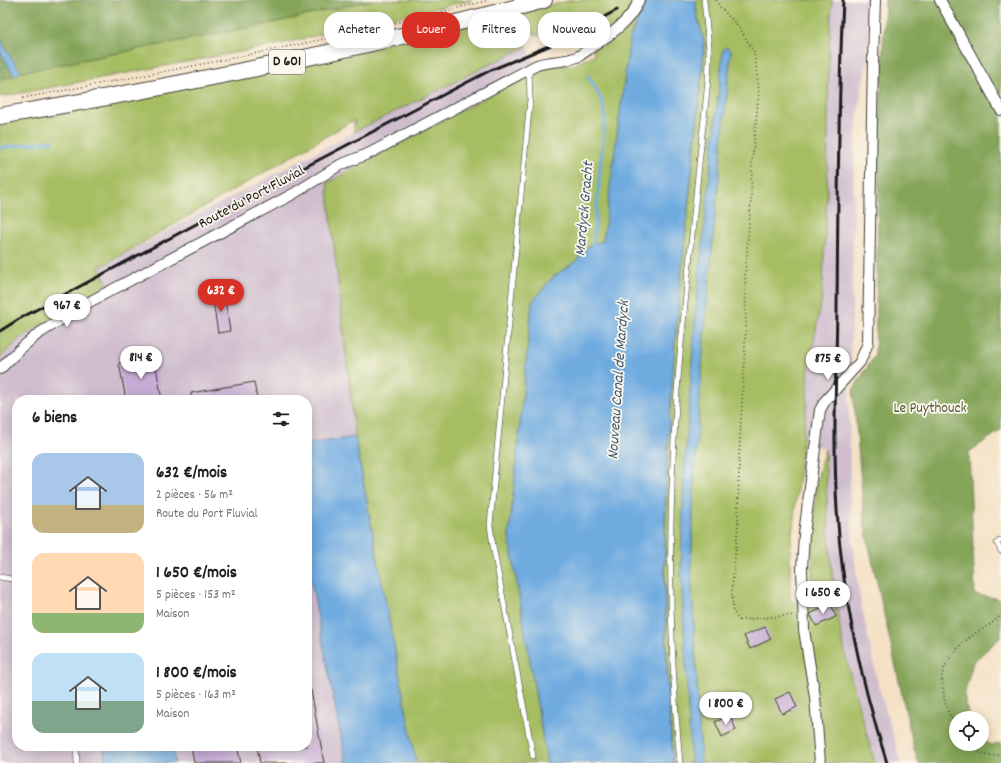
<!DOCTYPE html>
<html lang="fr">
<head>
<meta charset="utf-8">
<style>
  :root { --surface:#fff; --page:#f6f6f6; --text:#222; --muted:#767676; --accent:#d93025 }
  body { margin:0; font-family:Dekko,sans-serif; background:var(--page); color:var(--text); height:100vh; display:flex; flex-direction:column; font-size:15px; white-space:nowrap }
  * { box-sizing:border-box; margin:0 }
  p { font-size:13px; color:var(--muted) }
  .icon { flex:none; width:22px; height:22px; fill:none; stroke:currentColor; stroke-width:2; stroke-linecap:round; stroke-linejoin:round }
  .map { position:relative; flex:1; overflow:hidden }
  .details { position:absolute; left:12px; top:395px; width:300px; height:356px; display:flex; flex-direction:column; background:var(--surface); border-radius:16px; box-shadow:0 2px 10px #0003 }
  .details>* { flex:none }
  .hud { position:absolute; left:324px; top:12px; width:380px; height:36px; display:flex; gap:8px }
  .tools { position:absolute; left:949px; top:711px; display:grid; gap:8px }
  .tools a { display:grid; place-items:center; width:40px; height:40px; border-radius:50%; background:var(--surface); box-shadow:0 2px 10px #0003; font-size:20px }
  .price { position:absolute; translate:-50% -34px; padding:0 9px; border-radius:14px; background:#fff; color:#222; font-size:13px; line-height:26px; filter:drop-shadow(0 1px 2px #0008) }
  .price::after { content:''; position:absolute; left:50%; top:24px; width:12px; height:9px; margin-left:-6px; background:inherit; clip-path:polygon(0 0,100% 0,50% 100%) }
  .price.on { background:var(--accent); color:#fff }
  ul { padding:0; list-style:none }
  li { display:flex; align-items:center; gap:12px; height:100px; padding:0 20px }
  li span { display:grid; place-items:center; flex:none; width:112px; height:80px; border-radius:12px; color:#555 }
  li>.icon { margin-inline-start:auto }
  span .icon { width:48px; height:48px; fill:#fffc; stroke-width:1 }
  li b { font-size:17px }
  h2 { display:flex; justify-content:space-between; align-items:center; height:48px; padding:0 20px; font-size:17px }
  .tag { padding:0 14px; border-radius:16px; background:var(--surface); box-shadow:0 2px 10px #0003; font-size:14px; line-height:36px }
  .tag.on { background:var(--accent); color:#fff }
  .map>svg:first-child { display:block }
  .industrial { fill:#cfbdce }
  .green { fill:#a6bd62; stroke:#616c3f }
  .forest { fill:#84a458; stroke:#50603a }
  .water { fill:#6fabe0; stroke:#46647e }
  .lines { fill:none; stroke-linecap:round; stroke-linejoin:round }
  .stream { stroke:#6fabe0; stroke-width:3 }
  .building { fill:#c6acd4 }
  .service-casing { stroke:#3c3a35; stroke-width:6 }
  .minor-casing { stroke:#3c3a35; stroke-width:12 }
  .primary-casing { stroke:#3c3a35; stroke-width:18 }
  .path { stroke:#3c3a35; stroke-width:1.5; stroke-dasharray:1 3; stroke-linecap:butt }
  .service { stroke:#fff; stroke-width:5 }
  .minor { stroke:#fff; stroke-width:10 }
  .primary { stroke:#fff; stroke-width:16 }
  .rail { stroke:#1c1c1c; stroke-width:3 }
  .labels { text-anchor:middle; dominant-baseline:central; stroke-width:3.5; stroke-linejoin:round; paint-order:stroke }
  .shield { fill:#fbf7ec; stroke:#5f5e5a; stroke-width:1 }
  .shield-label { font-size:14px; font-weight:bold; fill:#1c1c1c }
  .street-label { font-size:15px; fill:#1c1c1c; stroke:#fbf7ec }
  .park-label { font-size:15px; fill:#535c38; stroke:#fbf7ec }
  .water-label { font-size:16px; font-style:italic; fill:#415c74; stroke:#fbf7ec }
</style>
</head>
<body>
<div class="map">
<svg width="1001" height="763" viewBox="0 0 1001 763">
  <rect width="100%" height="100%" fill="#fbf7ec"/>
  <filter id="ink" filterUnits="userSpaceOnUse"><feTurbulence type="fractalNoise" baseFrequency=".025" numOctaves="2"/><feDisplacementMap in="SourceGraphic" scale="8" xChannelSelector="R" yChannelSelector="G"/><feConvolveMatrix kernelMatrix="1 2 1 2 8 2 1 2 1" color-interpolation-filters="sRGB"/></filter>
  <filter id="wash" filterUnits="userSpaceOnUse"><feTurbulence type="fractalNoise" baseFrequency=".012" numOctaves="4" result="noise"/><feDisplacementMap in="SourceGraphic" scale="16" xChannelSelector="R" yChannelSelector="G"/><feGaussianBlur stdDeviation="0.9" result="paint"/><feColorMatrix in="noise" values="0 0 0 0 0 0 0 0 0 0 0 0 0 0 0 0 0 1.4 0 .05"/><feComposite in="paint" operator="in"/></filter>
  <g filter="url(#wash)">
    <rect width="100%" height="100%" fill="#f4e1c5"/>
    <g class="industrial">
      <polygon points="832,0 870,0 868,53 857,120 854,160 852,315 849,396 850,500 853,544 859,593 877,680 901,763 875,763 873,756 847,659 839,622 833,585 827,518 825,449 803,440 807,403 809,366 822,298 827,195 829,51"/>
      <polygon points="527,46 538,69 328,183 355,437 307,444 307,400 17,400 17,746 103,746 106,763 0,763 0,359 18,340 108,284 98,268 354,132"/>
      <polygon points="307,561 346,763 175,763 172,746 307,746"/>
    </g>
    <g class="green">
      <polygon points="372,0 472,0 271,46 0,97 0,79 14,76 21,72 282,21"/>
      <polygon points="572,0 647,0 630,37 603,241 590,245 575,262 553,277 532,302 509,536 547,763 416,763 355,437 327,183 538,69 545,66 574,65 595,54 577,22 550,35 538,36 530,30 524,32 527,46 354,132 354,120 99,268 108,284 18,340 0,358 0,124 465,26"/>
      <path d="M 696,0 L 832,0 L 829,51 L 827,195 L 822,298 L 809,366 L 807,403 L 790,552 L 790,601 L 810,609 L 816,490 L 819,471 L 825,449 C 827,507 829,565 839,622 C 847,670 862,716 875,763 L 701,763 L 691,571 L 694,482 L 705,323 L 731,51 L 727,47 L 723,50 L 696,307 L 684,476 L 681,569 L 691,763 L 673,763 C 664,641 663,522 670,400 C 678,283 695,167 704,50 C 704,33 696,17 696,0 Z"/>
    </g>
    <g class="forest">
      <polygon points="0,0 372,0 282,21 21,72 9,55 0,38"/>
      <polygon points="885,0 1001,0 1001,430 969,452 975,595 996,598 1001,600 1001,637 973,662 964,696 969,718 956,718 956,744 982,744 982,740 992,745 1001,743 1001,763 919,763 914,749 865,528 853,390 875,355 880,115"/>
      <polygon points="0,51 0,52 14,76 0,79"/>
    </g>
    <g class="water">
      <path d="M 647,0 L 696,0 L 696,12 L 704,41 L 703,60 C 690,195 673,330 667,466 C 662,565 665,664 673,763 L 547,763 L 509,536 L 532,302 L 553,277 L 575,262 L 590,245 L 603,241 L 630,37 Z"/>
      <polygon points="0,38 9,55 21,72 14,76 0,51"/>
      <polygon points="727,47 731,51 705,323 694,482 691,571 701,763 691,763 681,569 684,476 696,307 723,50"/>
      <polygon points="355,437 358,455 416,763 346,763 307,561 307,444"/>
      <polygon points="103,746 172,746 175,763 106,763"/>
    </g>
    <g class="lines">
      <g class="stream">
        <path d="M 588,76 C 596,89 604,101 605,117 L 593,247"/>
        <polyline points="0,148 53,141"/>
      </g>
    </g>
    <g id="blocks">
      <g class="building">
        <polygon points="224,293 230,331 218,333 212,295"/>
        <polygon points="154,356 162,400 126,400 119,363"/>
        <polygon points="254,382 257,400 192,400 191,393"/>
        <polygon points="831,604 836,617 816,626 810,614"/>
        <polygon points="765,627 771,639 750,649 744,636"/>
        <polygon points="307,690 311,690 324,763 260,763 257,746 307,746"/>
        <polygon points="790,692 797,707 782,714 775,699"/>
        <polygon points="730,715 736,730 722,737 715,722"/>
        <polygon points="191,746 237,746 241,763 194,763"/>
      </g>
    </g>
  </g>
  <g filter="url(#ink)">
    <use href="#blocks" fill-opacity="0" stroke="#3c3a35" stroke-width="1"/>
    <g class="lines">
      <g class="service-casing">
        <g id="service">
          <polyline points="529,69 530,99 490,525 493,546 533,756"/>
          <polyline points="1001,540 997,543 1001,551"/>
          <polyline points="0,577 17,580"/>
          <polyline points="76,746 77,763"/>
          <path d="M 680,763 C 667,627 668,490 680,354 C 687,281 695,208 702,135 C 705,111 708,86 709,62 L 709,48 L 704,0"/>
        </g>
      </g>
      <g class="minor-casing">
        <g id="minor">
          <polyline points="940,0 1001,110"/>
          <path d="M 0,369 L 20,349 L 38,334 L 91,301 L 293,194 L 340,165 L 370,153 L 537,65 C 551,60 566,63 579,56 C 600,41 629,26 639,0"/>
          <polyline points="820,763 815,697 804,630 802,569 804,534 820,410 825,401 860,362 868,343 873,59 875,0"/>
        </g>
      </g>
      <g class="primary-casing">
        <path id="primary" d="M 0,116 C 183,85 365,49 544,0"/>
      </g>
      <g class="path">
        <polyline points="716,0 720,7 739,27 754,52 759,90 752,162 751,201 745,274 746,326 739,458 738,525 732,588 733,611 739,620 795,615"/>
        <path d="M 23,98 C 179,69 335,40 489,0"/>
        <path d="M 956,726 C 947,711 944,703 943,686 C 942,683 942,679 942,676 C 944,661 961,643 973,635 C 983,628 993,624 1001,615"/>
        <path d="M 969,744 C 980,754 986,756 1001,755"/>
      </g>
      <use href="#service" class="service"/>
      <use href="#minor" class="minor"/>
      <use href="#primary" class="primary"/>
      <g class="rail">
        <path d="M 843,0 C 838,103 838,206 837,309 C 836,376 833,443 837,510 C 842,596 861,681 887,763"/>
        <polyline points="0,331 19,319 200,222 462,85 491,70 551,45 617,10"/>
      </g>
    </g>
  </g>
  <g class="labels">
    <rect class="shield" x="269" y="50" width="36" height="24" rx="3"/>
    <g class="shield-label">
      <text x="287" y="62">D 601</text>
    </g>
    <g class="street-label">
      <text transform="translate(252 198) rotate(-28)">Route du Port Fluvial</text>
    </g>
    <g class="park-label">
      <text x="930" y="409">Le Puythouck</text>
    </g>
    <g class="water-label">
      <text transform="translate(585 209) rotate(-85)">Mardyck Gracht</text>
      <text transform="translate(619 380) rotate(-86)">Nouveau Canal de Mardyck</text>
    </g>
  </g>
</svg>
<div class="tools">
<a><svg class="icon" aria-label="locate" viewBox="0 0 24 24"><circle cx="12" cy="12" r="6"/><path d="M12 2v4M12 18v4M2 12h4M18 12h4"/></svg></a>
</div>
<b class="price on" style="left:221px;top:313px">632 €</b>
<b class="price" style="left:67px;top:328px">967 €</b>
<b class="price" style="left:141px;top:380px">814 €</b>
<b class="price" style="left:828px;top:381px">875 €</b>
<b class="price" style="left:823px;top:615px">1 650 €</b>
<b class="price" style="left:726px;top:726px">1 800 €</b>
<div class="hud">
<a class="tag">Acheter</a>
<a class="tag on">Louer</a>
<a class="tag">Filtres</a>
<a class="tag">Nouveau</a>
</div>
<section class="details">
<h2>6 biens<svg class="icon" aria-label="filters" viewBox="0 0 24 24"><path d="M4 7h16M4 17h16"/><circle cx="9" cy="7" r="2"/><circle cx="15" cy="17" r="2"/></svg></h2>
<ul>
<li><span style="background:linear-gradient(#a9c7e8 65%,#c2b280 0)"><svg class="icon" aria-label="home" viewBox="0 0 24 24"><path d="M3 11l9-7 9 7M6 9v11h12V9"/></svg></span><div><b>632 €/mois</b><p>2 pièces · 56 m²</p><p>Route du Port Fluvial</p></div></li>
<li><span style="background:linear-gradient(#ffd9b3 75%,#8fb573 0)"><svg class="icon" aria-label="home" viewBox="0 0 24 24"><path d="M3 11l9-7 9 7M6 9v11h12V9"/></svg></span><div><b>1 650 €/mois</b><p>5 pièces · 153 m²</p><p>Maison</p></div></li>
<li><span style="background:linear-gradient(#bfe0f5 60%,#7fa58c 0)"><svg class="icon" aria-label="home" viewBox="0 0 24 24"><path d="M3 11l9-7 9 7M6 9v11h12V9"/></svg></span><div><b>1 800 €/mois</b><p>5 pièces · 163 m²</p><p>Maison</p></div></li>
</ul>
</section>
</div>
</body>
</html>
